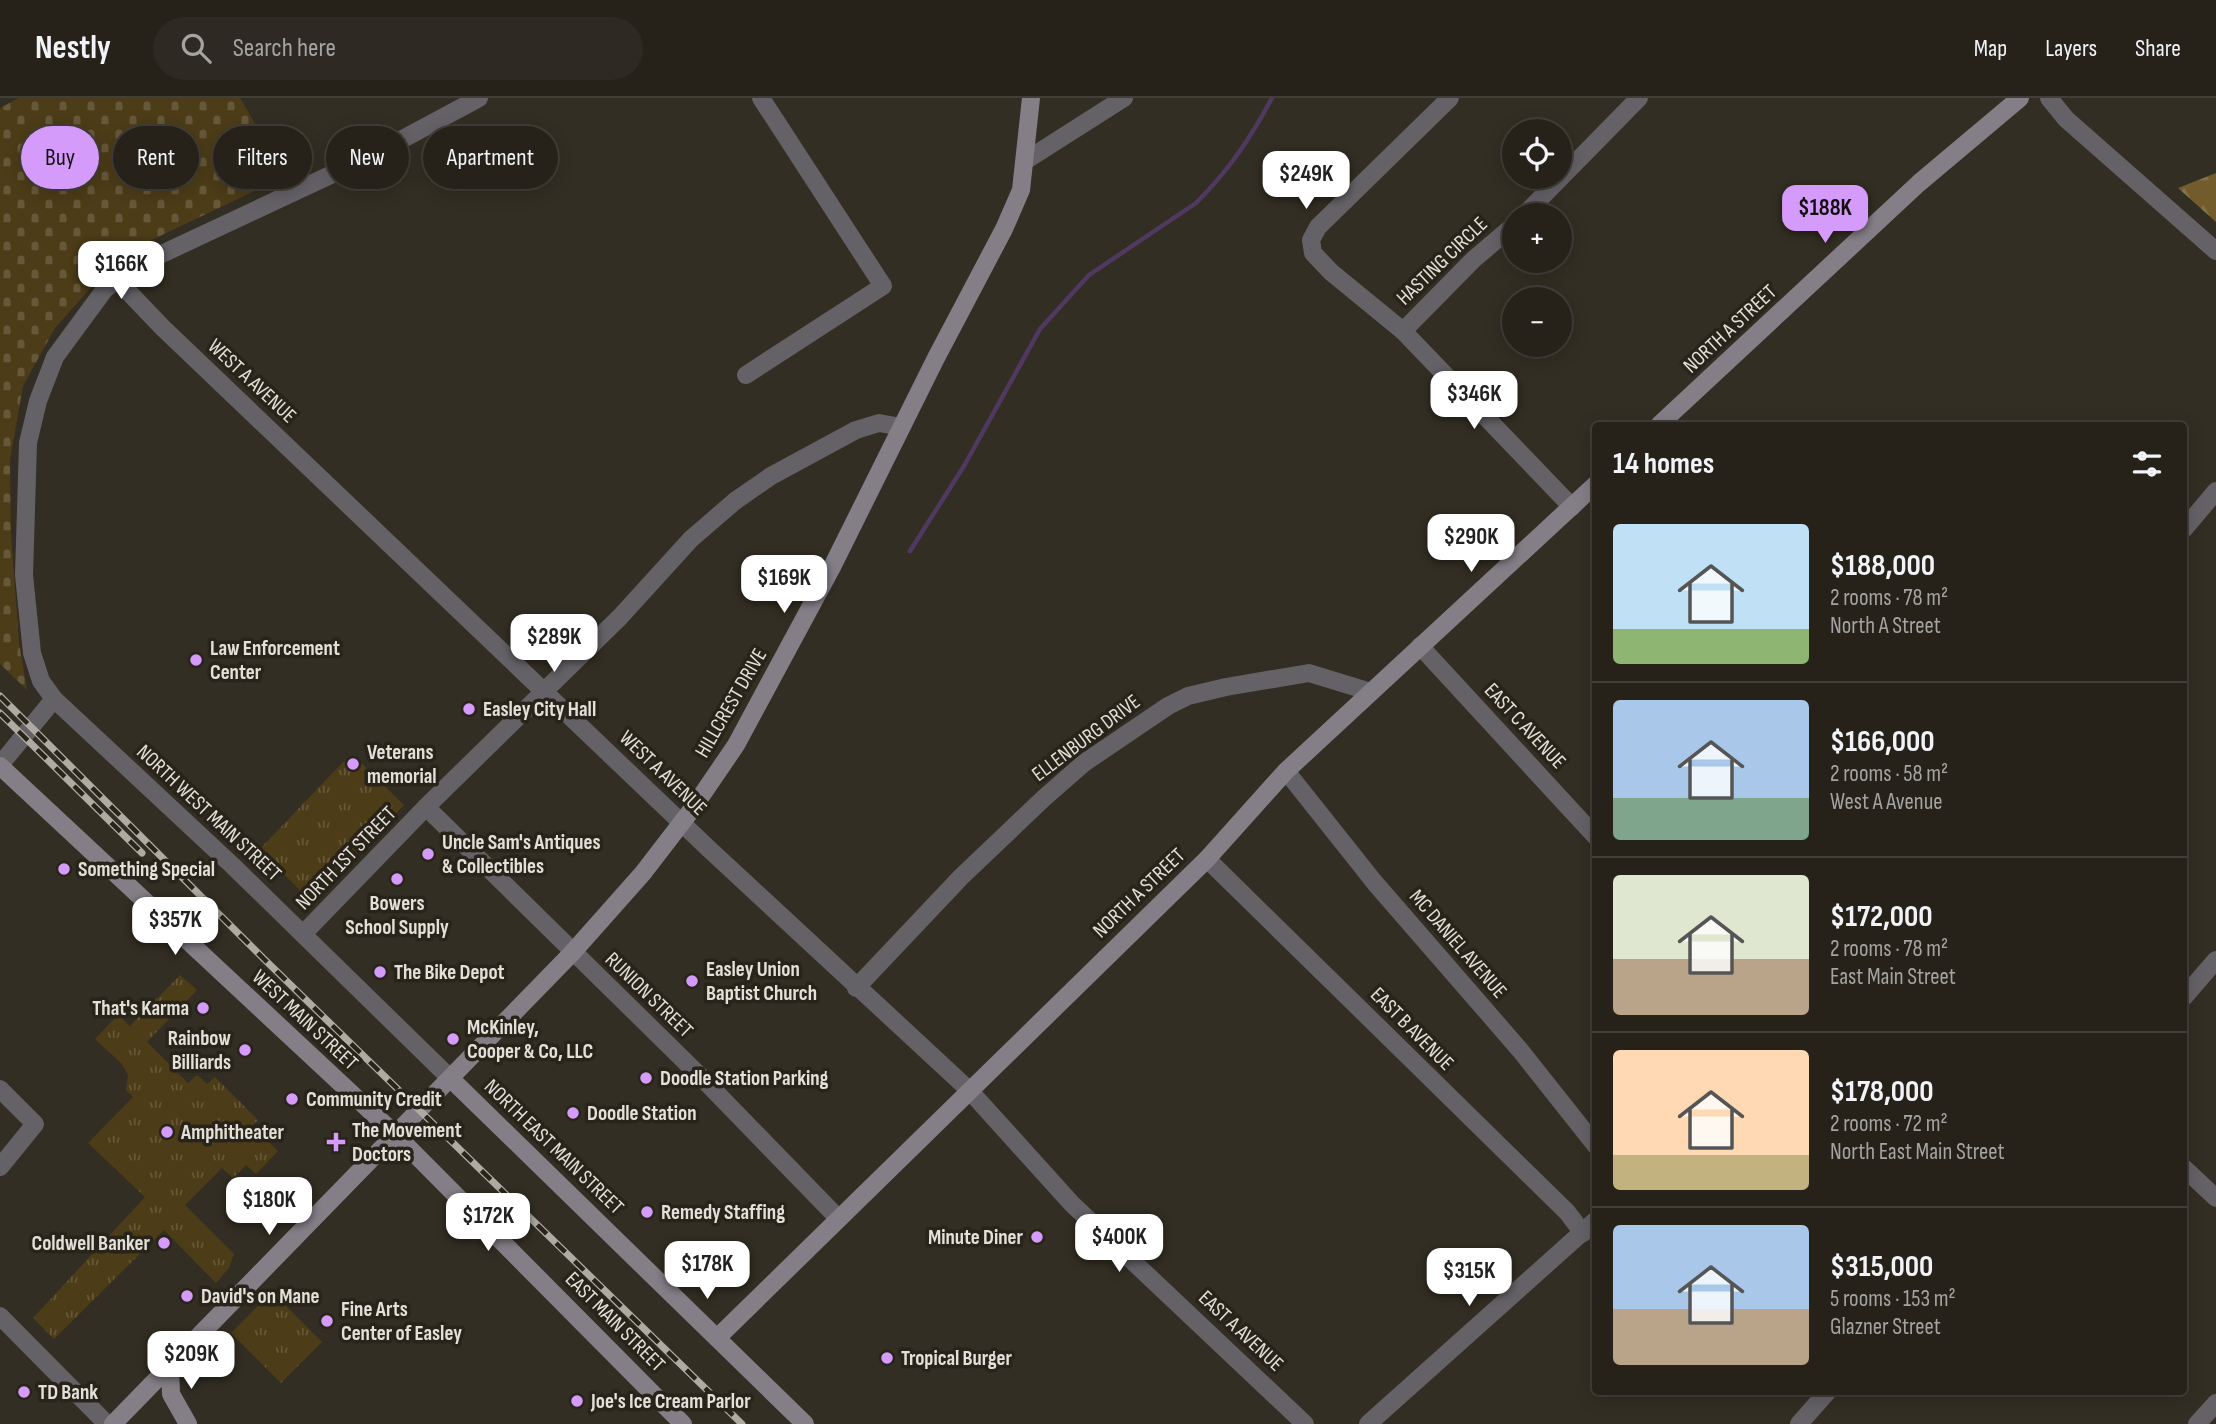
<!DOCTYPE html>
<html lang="en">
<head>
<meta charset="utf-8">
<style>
  :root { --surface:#26221a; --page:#2e2a23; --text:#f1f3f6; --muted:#a4a4a2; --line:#423f39; --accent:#d59bfa }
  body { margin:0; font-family:"Sofia Sans Condensed",sans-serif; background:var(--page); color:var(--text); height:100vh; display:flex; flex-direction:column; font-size:26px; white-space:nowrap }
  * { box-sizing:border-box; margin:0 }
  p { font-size:23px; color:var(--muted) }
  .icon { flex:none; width:38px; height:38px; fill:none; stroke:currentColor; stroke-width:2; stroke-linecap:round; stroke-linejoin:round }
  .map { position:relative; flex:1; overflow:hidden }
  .details { position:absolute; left:1592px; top:324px; width:595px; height:973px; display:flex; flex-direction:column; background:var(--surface); border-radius:7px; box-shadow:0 4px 18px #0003,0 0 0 2px var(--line) }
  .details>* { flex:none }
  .banner { position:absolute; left:21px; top:28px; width:665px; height:63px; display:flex; gap:14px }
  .fabs { position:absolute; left:1502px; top:21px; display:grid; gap:14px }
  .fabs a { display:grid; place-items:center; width:70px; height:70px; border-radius:50%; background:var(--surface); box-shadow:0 4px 18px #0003,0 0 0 2px var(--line); font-size:35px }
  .price { position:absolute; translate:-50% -60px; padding:0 16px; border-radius:14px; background:#fff; color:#222; font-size:23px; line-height:46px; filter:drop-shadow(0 2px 4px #0008) }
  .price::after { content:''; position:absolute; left:50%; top:42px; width:21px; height:16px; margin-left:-10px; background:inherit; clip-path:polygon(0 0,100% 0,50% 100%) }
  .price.current { background:var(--accent); color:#111 }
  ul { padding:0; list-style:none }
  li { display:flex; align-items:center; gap:21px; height:175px; padding:0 21px }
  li+li { border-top:2px solid var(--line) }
  li span { display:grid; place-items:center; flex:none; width:196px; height:140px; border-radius:7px; color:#555 }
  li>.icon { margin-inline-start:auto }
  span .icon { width:84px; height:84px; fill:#fffc; stroke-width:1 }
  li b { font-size:30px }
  h2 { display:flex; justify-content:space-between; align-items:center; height:84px; padding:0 21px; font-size:30px }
  .tag { padding:0 24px; border-radius:32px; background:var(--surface); box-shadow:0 4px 18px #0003,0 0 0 2px var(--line); font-size:24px; line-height:63px }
  .tag.current { background:var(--accent); color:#111 }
  header { display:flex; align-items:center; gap:42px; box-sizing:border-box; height:98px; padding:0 35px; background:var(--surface); border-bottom:2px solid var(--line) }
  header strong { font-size:33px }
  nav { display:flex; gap:38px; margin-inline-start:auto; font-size:24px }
  .search { width:490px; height:63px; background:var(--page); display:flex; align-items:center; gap:18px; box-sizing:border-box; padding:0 24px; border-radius:38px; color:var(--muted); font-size:26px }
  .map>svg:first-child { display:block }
  .grass { fill:url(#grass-tufts) }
  .forest { fill:url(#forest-firs) }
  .cemetery { fill:url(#cemetery-stones) }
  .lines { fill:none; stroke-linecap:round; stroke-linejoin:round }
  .stream { stroke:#503860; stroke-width:4.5 }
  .street { stroke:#656267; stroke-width:18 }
  .secondary { stroke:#847f87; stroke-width:18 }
  .rail-casing { stroke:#afaba3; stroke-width:7 }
  .rail { stroke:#29241a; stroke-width:4.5; stroke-dasharray:13; stroke-linecap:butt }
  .poi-dot { fill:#d59bfa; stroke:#29241a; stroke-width:2.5 }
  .labels { text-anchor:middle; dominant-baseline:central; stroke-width:7; stroke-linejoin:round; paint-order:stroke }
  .street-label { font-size:21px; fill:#e3e0d9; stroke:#29241a }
  .poi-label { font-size:21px; font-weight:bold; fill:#e3e0d9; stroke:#29241a; text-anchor:start }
</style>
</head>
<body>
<header>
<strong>Nestly</strong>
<div class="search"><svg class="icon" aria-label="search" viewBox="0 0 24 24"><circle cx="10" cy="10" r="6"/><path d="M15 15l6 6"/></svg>Search here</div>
<nav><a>Map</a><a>Layers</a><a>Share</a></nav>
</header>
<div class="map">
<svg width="2216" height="1326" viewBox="0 0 2216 1326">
  <defs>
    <pattern id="grass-tufts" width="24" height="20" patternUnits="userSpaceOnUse" patternTransform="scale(1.75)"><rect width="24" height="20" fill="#4c3c18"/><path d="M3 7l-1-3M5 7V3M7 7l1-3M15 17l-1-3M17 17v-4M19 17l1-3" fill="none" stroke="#665839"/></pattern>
    <pattern id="forest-firs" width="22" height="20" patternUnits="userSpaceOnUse" patternTransform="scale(1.75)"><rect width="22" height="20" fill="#725c2c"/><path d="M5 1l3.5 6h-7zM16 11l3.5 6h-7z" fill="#86734a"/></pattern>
    <pattern id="cemetery-stones" width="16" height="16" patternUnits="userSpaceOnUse" patternTransform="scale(1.75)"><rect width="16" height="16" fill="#4c3c18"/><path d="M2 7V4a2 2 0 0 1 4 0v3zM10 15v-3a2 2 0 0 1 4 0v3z" fill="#665839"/></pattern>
  </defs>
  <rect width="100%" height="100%" fill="#332e23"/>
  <g class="grass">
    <polygon points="344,663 353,671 360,664 404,707 320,795 309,785 301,793 259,752"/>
    <polygon points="180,877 197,892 147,944 188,985 197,977 207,986 215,979 258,1022 252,1028 278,1053 256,1076 246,1067 233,1080 222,1070 185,1107 234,1156 229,1170 216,1185 164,1132 54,1241 33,1220 145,1099 88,1045 133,999 126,992 128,977 122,966 95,941 118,917 130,928"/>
    <polygon points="272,1194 322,1244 281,1285 231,1235"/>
  </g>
  <polygon class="forest" points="2216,75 2216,124 2178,90"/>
  <polygon class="cemetery" points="19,0 240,0 286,78 120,157 55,230 23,288 10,362 11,436 19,545 27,592 0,566 0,10"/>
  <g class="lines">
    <path class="stream" d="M 910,453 L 964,368 L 1040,231 L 1089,177 L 1196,105 C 1229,72 1250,41 1272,0"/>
    <g class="street">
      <polyline points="1450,0 1318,129 1311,142 1313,155 1331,174 1403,233 1572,409"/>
      <polyline points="2049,0 2066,21 2216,153"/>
      <polyline points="1025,63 1124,0"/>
      <polyline points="1524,117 1639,0"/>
      <polyline points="117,182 163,230 709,751 969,992 1072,1106 1305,1326"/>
      <polyline points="1403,233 1474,161 1514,127"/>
      <polyline points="746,277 883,188 761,0"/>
      <polyline points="2184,431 2216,393"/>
      <polyline points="1420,548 1596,739"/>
      <polyline points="0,667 54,601"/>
      <polyline points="1286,673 1375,785 1520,952 1596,1048"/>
      <polyline points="426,709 703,981 838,1120"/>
      <polyline points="1207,761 1567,1114 1583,1135"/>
      <polyline points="303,836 426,709 620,519 691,441 735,403 771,378 856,332 879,325 901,329"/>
      <polyline points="856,890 961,779 1044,700 1084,665 1168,608 1188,598 1226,589 1309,575 1371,594"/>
      <polyline points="2184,899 2216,862"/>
      <polyline points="451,981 233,768 54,601 41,583 32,555 24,477 28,345 38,303 55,259 105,191 134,169 373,57 479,0"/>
      <polyline points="0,991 35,1026 0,1069"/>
      <polyline points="2184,1070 2216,1100"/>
      <polyline points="0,1218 107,1326"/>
      <polyline points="1368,1326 1596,1122"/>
      <polyline points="1799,1326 1828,1293"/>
      <polyline points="2197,1326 2216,1305"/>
    </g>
    <g class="secondary">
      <polyline points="1659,327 1919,85 2020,0"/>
      <polyline points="0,668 395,1036 683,1326"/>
      <polyline points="451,981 805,1326"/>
      <polyline points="717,1240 1207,761 1286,673 1596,386"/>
      <polyline points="170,1268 171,1296 188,1326"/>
      <polyline points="113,1326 572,855 643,775 693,710 736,647 832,469 936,260 1004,131 1021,92 1031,0"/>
    </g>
    <g class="rail-casing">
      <g id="rail">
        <polyline points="0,598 264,861 742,1326"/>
        <polyline points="0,615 142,755"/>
      </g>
    </g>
    <use href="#rail" class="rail"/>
  </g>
  <g class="poi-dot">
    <circle cx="196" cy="562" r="7"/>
    <circle cx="469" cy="611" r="7"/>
    <circle cx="353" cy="666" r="7"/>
    <circle cx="428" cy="756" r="7"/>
    <circle cx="64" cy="771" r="7"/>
    <circle cx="397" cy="781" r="7"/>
    <circle cx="380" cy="874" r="7"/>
    <circle cx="692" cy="883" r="7"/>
    <circle cx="203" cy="910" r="7"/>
    <circle cx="453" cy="941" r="7"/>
    <circle cx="245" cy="952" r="7"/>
    <circle cx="646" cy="980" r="7"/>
    <circle cx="292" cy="1001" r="7"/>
    <circle cx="573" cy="1015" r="7"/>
    <circle cx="167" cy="1034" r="7"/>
    <path d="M332.5 1033.5h7v7h7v7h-7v7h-7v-7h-7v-7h7z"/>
    <circle cx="647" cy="1114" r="7"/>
    <circle cx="1037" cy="1139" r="7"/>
    <circle cx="164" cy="1145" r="7"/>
    <circle cx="187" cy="1198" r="7"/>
    <circle cx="327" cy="1223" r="7"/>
    <circle cx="887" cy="1260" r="7"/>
    <circle cx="24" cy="1294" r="7"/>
    <circle cx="577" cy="1303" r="7"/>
  </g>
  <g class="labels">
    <g class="street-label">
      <text transform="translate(1442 163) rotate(-44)">HASTING CIRCLE</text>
      <text transform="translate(1730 231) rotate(-43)">NORTH A STREET</text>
      <text transform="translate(252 283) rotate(43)">WEST A AVENUE</text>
      <text transform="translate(731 605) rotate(-60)">HILLCREST DRIVE</text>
      <text transform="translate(1525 628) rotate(47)">EAST C AVENUE</text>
      <text transform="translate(1086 640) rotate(-37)">ELLENBURG DRIVE</text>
      <text transform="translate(663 675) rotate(44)">WEST A AVENUE</text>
      <text transform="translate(209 715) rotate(43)">NORTH WEST MAIN STREET</text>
      <text transform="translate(346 760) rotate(-46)">NORTH 1ST STREET</text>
      <text transform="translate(1139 795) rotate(-44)">NORTH A STREET</text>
      <text transform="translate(1458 846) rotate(49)">MC DANIEL AVENUE</text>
      <text transform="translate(649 897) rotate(44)">RUNION STREET</text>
      <text transform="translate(305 922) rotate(43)">WEST MAIN STREET</text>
      <text transform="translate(1412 931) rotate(45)">EAST B AVENUE</text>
      <text transform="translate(554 1049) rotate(44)">NORTH EAST MAIN STREET</text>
      <text transform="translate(615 1224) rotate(45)">EAST MAIN STREET</text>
      <text transform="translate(1241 1233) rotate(43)">EAST A AVENUE</text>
    </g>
    <g class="poi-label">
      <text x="210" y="550">Law Enforcement<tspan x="210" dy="24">Center</tspan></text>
      <text x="483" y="611">Easley City Hall</text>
      <text x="367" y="654">Veterans<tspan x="367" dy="24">memorial</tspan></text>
      <text x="442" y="744">Uncle Sam's Antiques<tspan x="442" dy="24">&amp; Collectibles</tspan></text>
      <text x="78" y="771">Something Special</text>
      <text x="397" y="805" text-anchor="middle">Bowers<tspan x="397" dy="24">School Supply</tspan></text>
      <text x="706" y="871">Easley Union<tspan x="706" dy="24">Baptist Church</tspan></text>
      <text x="394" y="874">The Bike Depot</text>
      <text x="189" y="910" text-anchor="end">That's Karma</text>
      <text x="467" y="929">McKinley,<tspan x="467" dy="24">Cooper &amp; Co, LLC</tspan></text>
      <text x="231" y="940" text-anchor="end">Rainbow<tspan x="231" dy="24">Billiards</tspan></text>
      <text x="660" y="980">Doodle Station Parking</text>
      <text x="306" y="1001">Community Credit</text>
      <text x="587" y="1015">Doodle Station</text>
      <text x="352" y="1032">The Movement<tspan x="352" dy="24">Doctors</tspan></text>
      <text x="181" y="1034">Amphitheater</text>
      <text x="661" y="1114">Remedy Staffing</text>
      <text x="1023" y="1139" text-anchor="end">Minute Diner</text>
      <text x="150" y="1145" text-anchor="end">Coldwell Banker</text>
      <text x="201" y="1198">David's on Mane</text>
      <text x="341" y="1211">Fine Arts<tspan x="341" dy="24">Center of Easley</tspan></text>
      <text x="901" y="1260">Tropical Burger</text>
      <text x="38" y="1294">TD Bank</text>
      <text x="591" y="1303">Joe's Ice Cream Parlor</text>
    </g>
  </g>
</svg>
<div class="fabs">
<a><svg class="icon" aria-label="locate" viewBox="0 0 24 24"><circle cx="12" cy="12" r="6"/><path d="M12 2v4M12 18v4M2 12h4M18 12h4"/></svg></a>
<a>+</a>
<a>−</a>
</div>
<b class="price" style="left:1306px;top:113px">$249K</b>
<b class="price current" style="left:1825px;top:147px">$188K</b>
<b class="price" style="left:121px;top:203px">$166K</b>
<b class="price" style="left:1474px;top:333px">$346K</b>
<b class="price" style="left:1471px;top:476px">$290K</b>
<b class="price" style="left:784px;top:517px">$169K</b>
<b class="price" style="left:554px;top:576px">$289K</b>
<b class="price" style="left:175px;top:859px">$357K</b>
<b class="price" style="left:269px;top:1139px">$180K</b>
<b class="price" style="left:488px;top:1155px">$172K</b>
<b class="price" style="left:1119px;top:1176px">$400K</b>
<b class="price" style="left:707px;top:1203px">$178K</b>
<b class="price" style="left:1469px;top:1210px">$315K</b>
<b class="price" style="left:191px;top:1293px">$209K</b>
<div class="banner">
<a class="tag current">Buy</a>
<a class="tag">Rent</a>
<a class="tag">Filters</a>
<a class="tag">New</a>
<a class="tag">Apartment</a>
</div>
<section class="details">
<h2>14 homes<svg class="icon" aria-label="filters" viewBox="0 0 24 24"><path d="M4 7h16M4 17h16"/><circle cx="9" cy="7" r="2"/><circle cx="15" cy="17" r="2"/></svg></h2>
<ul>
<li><span style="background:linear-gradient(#bfe0f5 75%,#8fb573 0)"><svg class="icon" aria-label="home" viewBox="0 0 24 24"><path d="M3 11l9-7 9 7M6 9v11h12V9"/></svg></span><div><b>$188,000</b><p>2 rooms · 78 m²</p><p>North A Street</p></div></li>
<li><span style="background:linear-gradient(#a9c7e8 70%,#7fa58c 0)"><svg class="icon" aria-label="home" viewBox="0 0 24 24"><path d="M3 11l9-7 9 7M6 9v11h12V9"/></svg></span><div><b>$166,000</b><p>2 rooms · 58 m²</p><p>West A Avenue</p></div></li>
<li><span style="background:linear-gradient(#dfe7d0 60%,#b9a48a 0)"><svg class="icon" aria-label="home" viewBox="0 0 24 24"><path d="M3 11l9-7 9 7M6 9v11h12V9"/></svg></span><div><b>$172,000</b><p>2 rooms · 78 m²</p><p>East Main Street</p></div></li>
<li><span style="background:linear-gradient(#ffd9b3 75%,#c2b280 0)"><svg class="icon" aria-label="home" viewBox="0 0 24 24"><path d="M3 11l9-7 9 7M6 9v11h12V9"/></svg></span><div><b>$178,000</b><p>2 rooms · 72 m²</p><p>North East Main Street</p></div></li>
<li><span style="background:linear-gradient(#a9c7e8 60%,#b9a48a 0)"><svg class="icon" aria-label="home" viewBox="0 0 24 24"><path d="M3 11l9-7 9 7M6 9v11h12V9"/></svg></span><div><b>$315,000</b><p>5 rooms · 153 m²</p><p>Glazner Street</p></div></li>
</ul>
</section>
</div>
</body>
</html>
